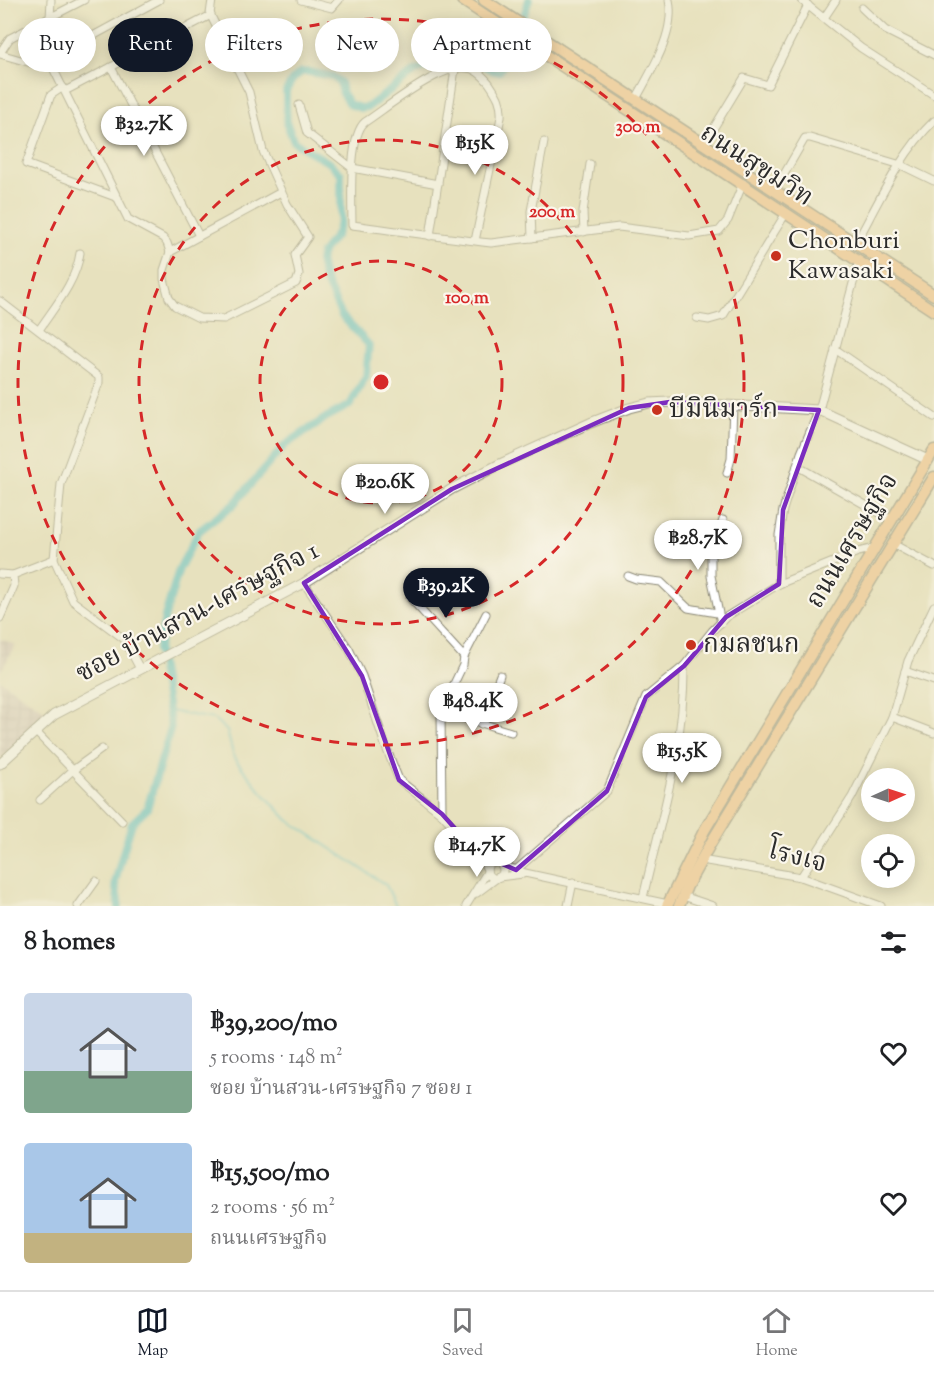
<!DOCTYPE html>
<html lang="en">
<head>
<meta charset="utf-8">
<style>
  :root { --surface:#fff; --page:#f6f6f6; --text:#202124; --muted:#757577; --line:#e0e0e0; --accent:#111827 }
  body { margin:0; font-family:"Sorts Mill Goudy","Noto Serif Thai",serif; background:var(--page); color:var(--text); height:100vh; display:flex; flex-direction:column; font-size:22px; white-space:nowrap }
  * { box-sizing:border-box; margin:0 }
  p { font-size:20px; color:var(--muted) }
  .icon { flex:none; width:33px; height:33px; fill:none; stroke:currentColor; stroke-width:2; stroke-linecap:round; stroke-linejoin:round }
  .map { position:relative; height:906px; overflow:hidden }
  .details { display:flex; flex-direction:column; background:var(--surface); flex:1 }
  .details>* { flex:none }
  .banner { position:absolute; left:18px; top:18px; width:600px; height:54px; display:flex; gap:12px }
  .needle { width:39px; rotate:87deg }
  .fabs { position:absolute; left:861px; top:768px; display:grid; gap:12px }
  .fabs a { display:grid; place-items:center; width:54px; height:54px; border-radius:50%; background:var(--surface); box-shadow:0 3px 15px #0003; font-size:30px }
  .price { position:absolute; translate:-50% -51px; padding:0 14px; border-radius:21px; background:#fff; color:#222; font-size:20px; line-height:39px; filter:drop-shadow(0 2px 3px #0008) }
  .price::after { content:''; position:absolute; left:50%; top:36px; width:18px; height:14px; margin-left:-9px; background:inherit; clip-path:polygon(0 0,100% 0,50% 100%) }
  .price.active { background:var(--accent); color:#fff }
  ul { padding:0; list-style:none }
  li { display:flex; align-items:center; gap:18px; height:150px; padding:0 24px }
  li span { display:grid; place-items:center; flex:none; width:168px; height:120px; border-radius:6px; color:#555 }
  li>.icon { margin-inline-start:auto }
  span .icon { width:72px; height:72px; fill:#fffc; stroke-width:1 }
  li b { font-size:26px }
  h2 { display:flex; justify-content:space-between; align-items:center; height:72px; padding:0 24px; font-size:26px }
  .pill { padding:0 21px; border-radius:27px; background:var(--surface); box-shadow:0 3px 15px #0003; font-size:21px; line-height:54px }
  .pill.active { background:var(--accent); color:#fff }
  .tabs { display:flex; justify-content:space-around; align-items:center; height:84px; border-top:2px solid var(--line); background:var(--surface); font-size:16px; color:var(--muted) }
  .tabs a { display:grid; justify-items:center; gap:3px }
  .tabs .active { color:var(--accent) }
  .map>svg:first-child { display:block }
  .industrial { fill:url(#industrial-grid) }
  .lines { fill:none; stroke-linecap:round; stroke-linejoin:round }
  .stream { stroke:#50bdca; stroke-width:2 }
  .canal { stroke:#50bdca; stroke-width:8 }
  .minor-casing { stroke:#898674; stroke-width:9 }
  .tertiary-casing { stroke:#898674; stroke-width:11 }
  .primary-casing { stroke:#898674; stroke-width:13 }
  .minor { stroke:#fff; stroke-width:7 }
  .tertiary { stroke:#fff; stroke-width:9 }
  .primary { stroke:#f5bf86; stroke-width:10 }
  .marked { fill:none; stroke:#7b2cbf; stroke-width:4.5; stroke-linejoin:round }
  .ring { fill:none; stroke:#d62828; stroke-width:3; stroke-dasharray:10 8 }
  .poi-dot { fill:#c8321e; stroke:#fbf7ec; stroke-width:2 }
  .labels { text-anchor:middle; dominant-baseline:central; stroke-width:4.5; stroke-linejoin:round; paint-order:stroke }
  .street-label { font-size:26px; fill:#2b2b2b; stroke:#fbf7ec }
  .poi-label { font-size:26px; fill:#2b2b2b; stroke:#fbf7ec; text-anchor:start }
  .centre { fill:#d62828; stroke:#fbf7ec; stroke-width:3 }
  .ring-label { font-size:18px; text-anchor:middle; font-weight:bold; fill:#d62828; stroke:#fbf7ec; stroke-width:4.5; stroke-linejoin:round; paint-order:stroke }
</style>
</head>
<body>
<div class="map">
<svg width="934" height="906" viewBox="0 0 934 906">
  <defs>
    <pattern id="industrial-grid" width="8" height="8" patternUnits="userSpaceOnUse" patternTransform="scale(1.5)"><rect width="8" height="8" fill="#cfc0ba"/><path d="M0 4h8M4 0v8" fill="none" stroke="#b2a5a0"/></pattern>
  </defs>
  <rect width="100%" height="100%" fill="#fbf7ec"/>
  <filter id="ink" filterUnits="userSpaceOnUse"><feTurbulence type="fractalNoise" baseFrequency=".0167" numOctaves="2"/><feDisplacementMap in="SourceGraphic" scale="12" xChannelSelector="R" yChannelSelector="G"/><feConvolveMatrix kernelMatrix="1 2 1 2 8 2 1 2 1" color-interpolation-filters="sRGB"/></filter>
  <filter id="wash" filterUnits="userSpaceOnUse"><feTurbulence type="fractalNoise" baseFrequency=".008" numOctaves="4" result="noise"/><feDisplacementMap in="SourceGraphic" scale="24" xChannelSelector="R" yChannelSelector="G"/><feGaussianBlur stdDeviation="1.35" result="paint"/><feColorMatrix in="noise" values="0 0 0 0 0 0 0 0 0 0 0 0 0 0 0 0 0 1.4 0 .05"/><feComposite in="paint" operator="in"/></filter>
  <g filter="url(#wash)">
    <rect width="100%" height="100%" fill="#e7e1be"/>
    <g class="industrial">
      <polygon points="0,639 16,645 0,672"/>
      <polygon points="0,680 51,715 0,759"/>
    </g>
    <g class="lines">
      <polyline class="stream" points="169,711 214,719 227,731 234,758 260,790 288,820 386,885 396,906"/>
      <polyline class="canal" points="119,906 115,883 122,856 132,823 147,809 171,727 158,650 165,616 179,569 199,531 233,505 285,445 327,417 350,405 366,376 369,345 342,316 324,278 320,261 322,253 336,235 341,220 341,174 331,164 294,142 287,124 286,104 286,91 292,80 301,72 309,72 332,76 340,82 342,93 349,104 360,108 368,107 414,72 428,67 462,59 473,61 494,71 500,71 512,51 529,0"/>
    </g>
  </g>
  <g filter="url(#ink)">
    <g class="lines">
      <g class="minor-casing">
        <g id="minor">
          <polyline points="301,0 332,8 339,0"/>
          <polyline points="801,0 861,48 934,95"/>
          <polyline points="862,8 885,30 934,55"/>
          <polyline points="50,18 51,0"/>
          <polyline points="824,18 836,0"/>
          <polyline points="0,53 10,38 84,0"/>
          <polyline points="0,54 31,63 45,62 159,0"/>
          <polyline points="49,60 128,219 163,238 167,243 170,252 164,270 164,279 169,298 175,306 199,318 224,319 296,283 299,274 295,255 308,237 287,204 263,151 249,92 210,14 212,0"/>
          <polyline points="111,67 199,236"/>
          <polyline points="63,87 51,95 26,164 118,198"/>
          <polyline points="65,91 211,15"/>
          <path d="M 636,99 C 651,71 676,33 669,0"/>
          <polyline points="299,105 307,133 352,168 438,184"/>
          <polyline points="704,144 744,78 768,85 808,5"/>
          <polyline points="775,190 805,138 810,138 901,165 934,181"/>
          <polyline points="584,232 583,212 590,164"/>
          <polyline points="430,236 455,69"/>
          <polyline points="532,238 531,211 544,142"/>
          <path d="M 475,241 L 501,117 C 502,102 497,95 489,83 C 484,77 475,68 466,68 C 439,65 389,106 365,122 C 348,136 352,203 352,225 C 398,231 445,238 491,243 L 619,227 L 689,236 L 719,231 L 728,220 L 743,183"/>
          <path d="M 856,243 C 878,203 901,152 934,121"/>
          <polyline points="170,252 281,192"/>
          <polyline points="0,301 99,377 99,383 61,484 54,559 73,601 124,639 140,669"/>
          <polyline points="697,318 709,320 723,316 786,213"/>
          <path d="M 39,330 C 55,306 76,282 80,253"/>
          <polyline points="835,349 934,417"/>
          <polyline points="797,466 892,520"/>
          <polyline points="727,473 731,459 733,405"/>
          <polyline points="893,544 934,566"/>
          <polyline points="0,574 13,575"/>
          <polyline points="628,576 636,579 661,582 688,608 717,613"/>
          <polyline points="304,583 349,649 362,676 385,745 399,780 442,814 477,853 487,869"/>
          <polyline points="779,584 779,535 783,510 801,453 819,410 859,261"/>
          <polyline points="410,598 464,657"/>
          <polyline points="0,618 14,586 13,575 54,559"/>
          <polyline points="721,623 711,576 711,555 723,520"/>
          <polyline points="905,671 934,681"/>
          <polyline points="441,711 511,732"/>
          <polyline points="892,717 934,733"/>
          <polyline points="481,724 500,675"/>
          <polyline points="35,731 122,821"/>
          <polyline points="40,800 73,770 102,749"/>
          <polyline points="442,814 441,711 463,665 464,657 486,614"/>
          <polyline points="701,860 801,877 881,906"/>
          <circle cx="495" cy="870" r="8"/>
          <polyline points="500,864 525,873 668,904"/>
          <polyline points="516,870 607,791 646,697 684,666 712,631 726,617 779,584 858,552 875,548"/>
          <polyline points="499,877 523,874"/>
          <polyline points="801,877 852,797 892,717 908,661 934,606"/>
          <polyline points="477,893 497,878"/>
          <polyline points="683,896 713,906"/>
          <path d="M 643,898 C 660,822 685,744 684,666"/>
          <polyline points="78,906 96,881"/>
          <polyline points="466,906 487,872"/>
          <polyline points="568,906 573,882"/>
        </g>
      </g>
      <g class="tertiary-casing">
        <polyline id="tertiary" points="0,764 54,715 304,583 452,489 500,464 590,423 629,408 649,403 670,402 819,410 928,460"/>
      </g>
      <g class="primary-casing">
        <g id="primary">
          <polyline points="462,0 934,311"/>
          <polyline points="484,0 934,295"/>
          <polyline points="667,906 704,831 934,450"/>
          <polyline points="679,906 687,886 709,846 934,477"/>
        </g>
      </g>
      <use href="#minor" class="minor"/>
      <use href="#tertiary" class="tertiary"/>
      <use href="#primary" class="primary"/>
    </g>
  </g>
  <path d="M0 0H934V906H0ZM 670,402 L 819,410 L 783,510 L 779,584 L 726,617 L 684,666 L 646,697 L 607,791 L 516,870 L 477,853 L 442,814 L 399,780 L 362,676 L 304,583 L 452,489 L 629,408 Z" fill="#e7e1be" fill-opacity=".55" fill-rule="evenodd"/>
  <path class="marked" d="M 670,402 L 819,410 L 783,510 L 779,584 L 726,617 L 684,666 L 646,697 L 607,791 L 516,870 L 477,853 L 442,814 L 399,780 L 362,676 L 304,583 L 452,489 L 629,408 Z"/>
  <g class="ring">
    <circle cx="381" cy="382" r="121"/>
    <circle cx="381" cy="382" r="242"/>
    <circle cx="381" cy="382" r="363"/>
  </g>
  <g class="poi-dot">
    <circle cx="776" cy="256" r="6"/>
    <circle cx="657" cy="410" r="6"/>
    <circle cx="691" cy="645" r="6"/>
  </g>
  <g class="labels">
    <g class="street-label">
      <text transform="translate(756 166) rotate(33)">ถนนสุขุมวิท</text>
      <text transform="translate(853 541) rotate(-59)">ถนนเศรษฐกิจ</text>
      <text transform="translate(198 613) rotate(-28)">ซอย บ้านสวน-เศรษฐกิจ 1</text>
      <text transform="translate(797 858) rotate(14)">โรงเจ</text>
    </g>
    <g class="poi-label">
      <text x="788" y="241">Chonburi<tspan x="788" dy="30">Kawasaki</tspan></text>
      <text x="669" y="410">บีมินิมาร์ก</text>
      <text x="703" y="645">กมลชนก</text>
    </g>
  </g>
  <circle cx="381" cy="382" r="9" class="centre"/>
  <g class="ring-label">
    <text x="638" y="132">300 m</text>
    <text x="552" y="217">200 m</text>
    <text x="467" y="303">100 m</text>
  </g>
</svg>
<div class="fabs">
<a><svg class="needle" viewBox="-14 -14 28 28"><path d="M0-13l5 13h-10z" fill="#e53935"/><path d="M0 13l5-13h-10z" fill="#757577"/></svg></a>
<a><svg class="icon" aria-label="locate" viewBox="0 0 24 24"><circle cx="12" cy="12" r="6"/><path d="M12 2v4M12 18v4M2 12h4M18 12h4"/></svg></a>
</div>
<b class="price" style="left:144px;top:157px">฿32.7K</b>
<b class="price" style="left:475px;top:176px">฿15K</b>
<b class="price" style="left:385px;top:515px">฿20.6K</b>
<b class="price" style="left:698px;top:571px">฿28.7K</b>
<b class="price active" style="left:446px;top:619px">฿39.2K</b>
<b class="price" style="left:473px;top:734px">฿48.4K</b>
<b class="price" style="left:682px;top:784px">฿15.5K</b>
<b class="price" style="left:477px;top:878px">฿14.7K</b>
<div class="banner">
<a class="pill">Buy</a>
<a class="pill active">Rent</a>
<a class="pill">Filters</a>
<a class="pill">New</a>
<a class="pill">Apartment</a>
</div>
</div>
<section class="details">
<h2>8 homes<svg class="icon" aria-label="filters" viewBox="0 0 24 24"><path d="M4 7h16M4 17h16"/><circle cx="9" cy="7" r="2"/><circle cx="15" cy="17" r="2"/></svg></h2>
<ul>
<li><span style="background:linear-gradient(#c9d6e8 65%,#7fa58c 0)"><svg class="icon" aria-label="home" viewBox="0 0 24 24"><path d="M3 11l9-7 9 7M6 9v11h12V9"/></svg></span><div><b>฿39,200/mo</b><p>5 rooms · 148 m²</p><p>ซอย บ้านสวน-เศรษฐกิจ 7 ซอย 1</p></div><svg class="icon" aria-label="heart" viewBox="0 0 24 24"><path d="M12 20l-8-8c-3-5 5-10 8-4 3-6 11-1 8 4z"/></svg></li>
<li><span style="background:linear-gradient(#a9c7e8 75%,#c2b280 0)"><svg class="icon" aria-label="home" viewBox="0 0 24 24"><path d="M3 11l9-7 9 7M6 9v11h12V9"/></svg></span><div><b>฿15,500/mo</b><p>2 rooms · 56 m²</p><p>ถนนเศรษฐกิจ</p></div><svg class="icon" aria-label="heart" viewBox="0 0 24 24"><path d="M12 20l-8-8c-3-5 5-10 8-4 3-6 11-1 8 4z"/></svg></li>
</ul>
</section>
<nav class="tabs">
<a class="active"><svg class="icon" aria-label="map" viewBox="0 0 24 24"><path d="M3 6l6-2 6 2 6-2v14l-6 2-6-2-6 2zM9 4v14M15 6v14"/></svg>Map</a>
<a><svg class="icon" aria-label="saved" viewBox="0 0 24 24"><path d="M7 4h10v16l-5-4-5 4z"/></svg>Saved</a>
<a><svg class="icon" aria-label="home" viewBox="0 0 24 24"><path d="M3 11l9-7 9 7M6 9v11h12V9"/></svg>Home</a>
</nav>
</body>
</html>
